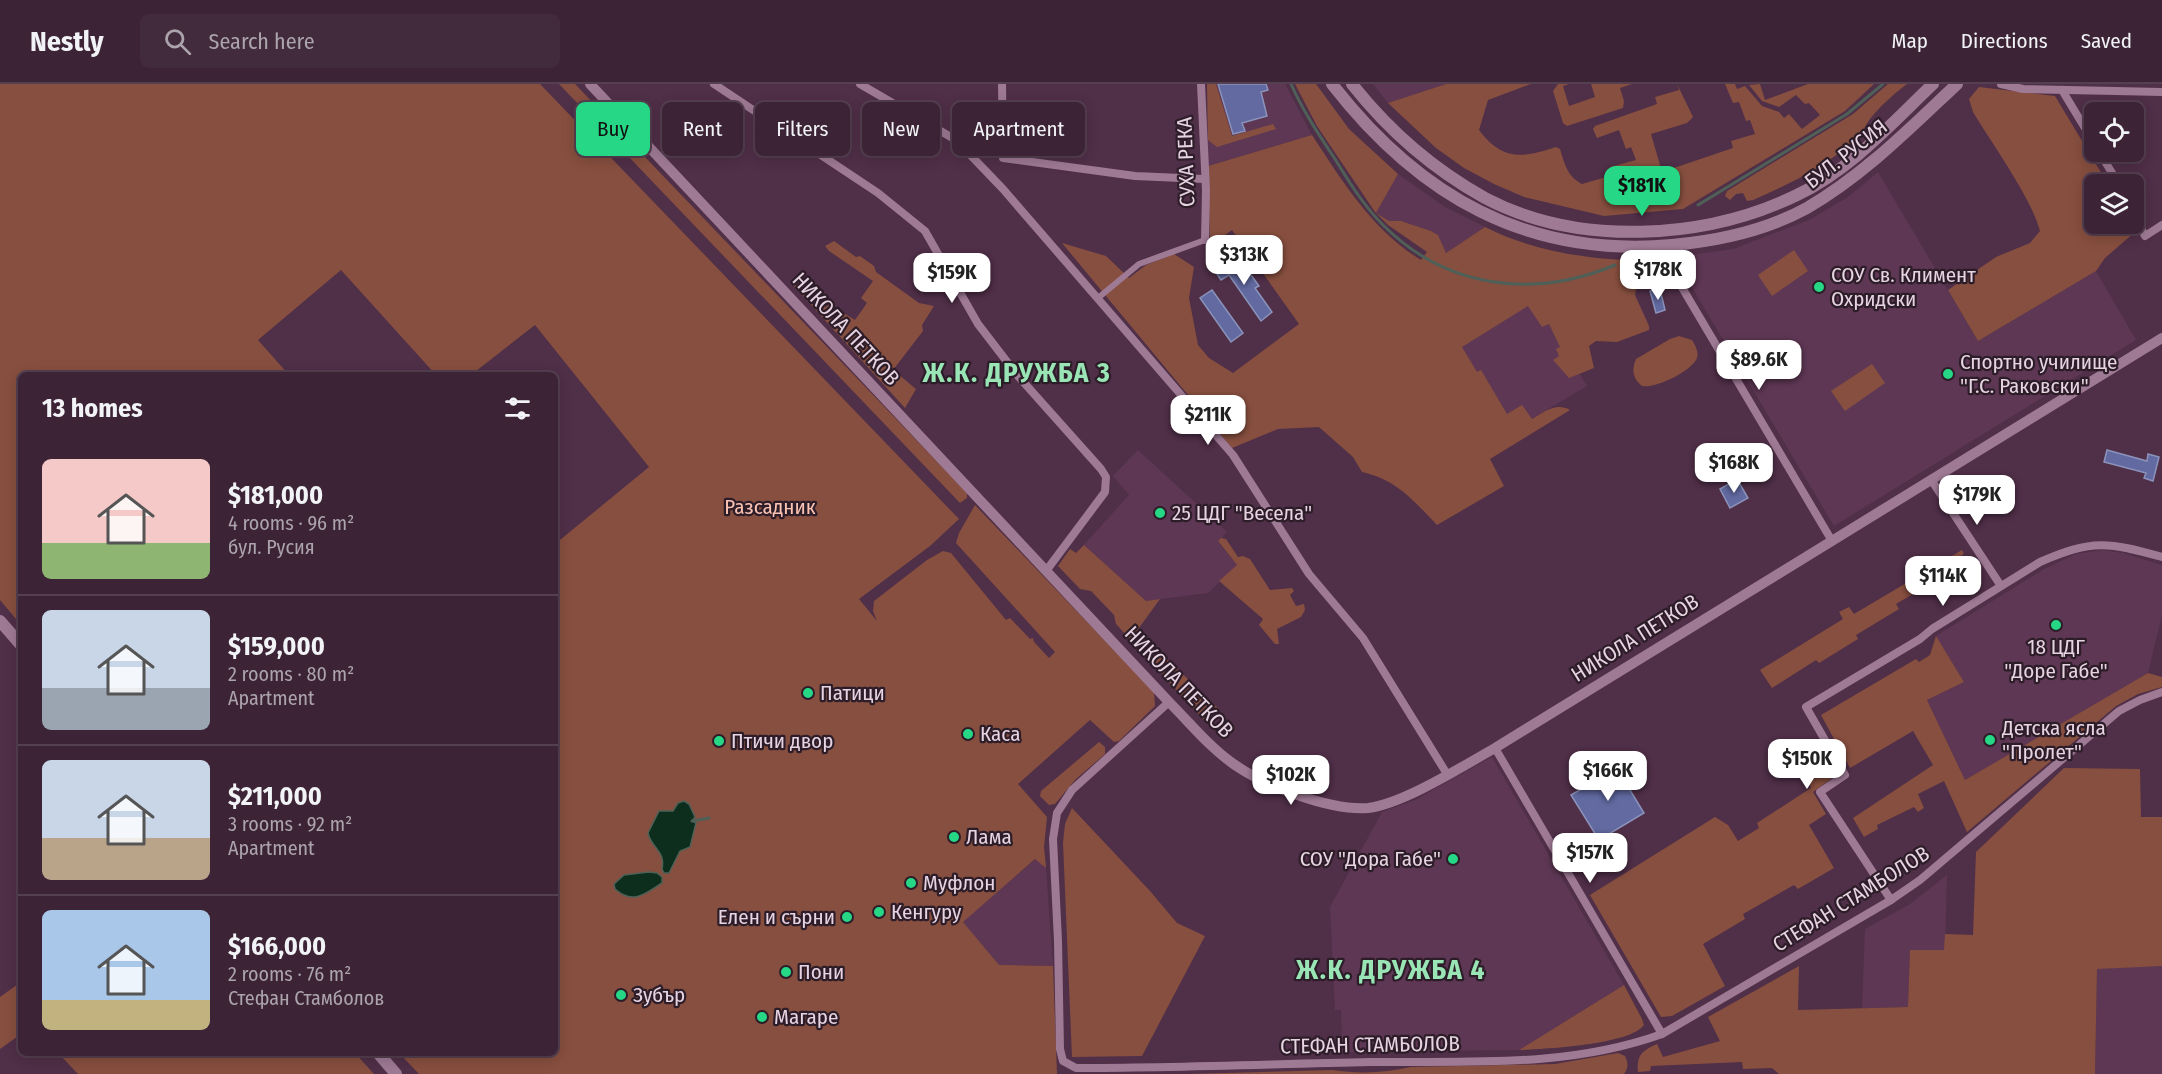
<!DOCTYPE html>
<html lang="en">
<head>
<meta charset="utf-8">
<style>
  :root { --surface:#3c2336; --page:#432b3e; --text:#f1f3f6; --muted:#aca4ad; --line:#554051; --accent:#26d886 }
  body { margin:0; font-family:"Fira Sans Condensed",sans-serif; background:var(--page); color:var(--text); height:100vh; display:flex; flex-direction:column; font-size:22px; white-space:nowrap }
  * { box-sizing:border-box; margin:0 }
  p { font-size:20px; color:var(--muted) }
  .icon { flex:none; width:33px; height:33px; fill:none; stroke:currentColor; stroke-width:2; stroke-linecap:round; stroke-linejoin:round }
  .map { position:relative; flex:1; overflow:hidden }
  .sheet { position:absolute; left:18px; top:288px; width:540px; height:684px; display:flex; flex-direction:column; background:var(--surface); border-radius:9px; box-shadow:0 3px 15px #0003,0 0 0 2px var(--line) }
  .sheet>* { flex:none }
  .guide { position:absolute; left:576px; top:18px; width:570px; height:54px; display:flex; gap:12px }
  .buttons { position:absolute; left:2084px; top:18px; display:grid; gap:12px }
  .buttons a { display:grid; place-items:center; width:60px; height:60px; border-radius:9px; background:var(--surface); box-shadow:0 3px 15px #0003,0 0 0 2px var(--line); font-size:30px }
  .price { position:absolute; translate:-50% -51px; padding:0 14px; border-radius:12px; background:#fff; color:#222; font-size:20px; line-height:39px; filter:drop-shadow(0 2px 3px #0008) }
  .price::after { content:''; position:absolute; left:50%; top:36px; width:18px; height:14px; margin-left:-9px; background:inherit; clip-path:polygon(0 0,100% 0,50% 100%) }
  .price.on { background:var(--accent); color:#111 }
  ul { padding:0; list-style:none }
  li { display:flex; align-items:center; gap:18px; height:150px; padding:0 24px }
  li+li { border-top:2px solid var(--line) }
  li span { display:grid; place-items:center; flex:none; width:168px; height:120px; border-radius:9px; color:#555 }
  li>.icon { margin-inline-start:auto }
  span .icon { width:72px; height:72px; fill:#fffc; stroke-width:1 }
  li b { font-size:26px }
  h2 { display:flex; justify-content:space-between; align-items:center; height:72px; padding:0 24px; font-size:26px }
  .chip { padding:0 21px; border-radius:9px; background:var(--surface); box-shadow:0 3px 15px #0003,0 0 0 2px var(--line); font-size:21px; line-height:54px }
  .chip.on { background:var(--accent); color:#111 }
  header { display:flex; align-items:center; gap:36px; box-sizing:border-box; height:84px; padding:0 30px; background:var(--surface); border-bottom:2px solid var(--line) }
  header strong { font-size:28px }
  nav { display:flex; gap:33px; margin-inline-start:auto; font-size:21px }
  .search { width:420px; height:54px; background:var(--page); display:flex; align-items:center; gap:15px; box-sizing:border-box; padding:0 21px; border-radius:9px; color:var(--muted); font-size:22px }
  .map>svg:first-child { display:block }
  .built { fill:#5e3754 }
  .green { fill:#874f3f }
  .water { fill:#0d2e1c; stroke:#4e6057; stroke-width:1.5 }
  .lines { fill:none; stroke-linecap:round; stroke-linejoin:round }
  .stream { stroke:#4e6057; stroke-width:3 }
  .building { fill:#626aa1; stroke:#8b93bb; stroke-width:1.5 }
  .pedestrian { stroke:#9f7a95; stroke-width:6 }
  .minor { stroke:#9f7a95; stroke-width:8 }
  .tertiary { stroke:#9f7a95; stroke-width:10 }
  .secondary { stroke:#9f7a95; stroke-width:12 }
  .poi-dot { fill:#26d886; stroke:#2c1d28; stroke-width:2 }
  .labels { text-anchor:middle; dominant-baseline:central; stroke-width:4.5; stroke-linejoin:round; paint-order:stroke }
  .street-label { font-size:21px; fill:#e7d3e1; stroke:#2c1d28 }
  .poi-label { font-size:21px; fill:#e7d3e1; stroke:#2c1d28; text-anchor:start }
  .park-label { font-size:21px; fill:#fcc3b3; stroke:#2c1d28 }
  .district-label { font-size:27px; font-weight:bold; letter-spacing:1.5px; fill:#99e5b5; stroke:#2c1d28 }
</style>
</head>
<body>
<header>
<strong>Nestly</strong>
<div class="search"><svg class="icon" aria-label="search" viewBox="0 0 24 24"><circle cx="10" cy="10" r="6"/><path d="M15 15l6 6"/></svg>Search here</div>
<nav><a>Map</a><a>Directions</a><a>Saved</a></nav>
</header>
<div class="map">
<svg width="2162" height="990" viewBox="0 0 2162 990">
  <rect width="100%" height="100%" fill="#502f48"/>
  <g class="built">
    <polygon points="1207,0 1285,0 1312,51 1208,82"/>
    <polygon points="1373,0 1446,0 1388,19"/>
    <polygon points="1878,88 1978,257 2096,187 2136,256 1834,442 1684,190 1682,172 1733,165 1809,136 1848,113"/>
    <polygon points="1398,90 1445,123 1485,143 1446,169 1438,151 1431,147 1401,137 1389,137 1376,129"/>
    <polygon points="1531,211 1587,302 1458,379 1404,290"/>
    <polygon points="1138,366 1227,448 1218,458 1237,481 1208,509 1146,517 1084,461 1129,411 1113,392"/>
    <polygon points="2102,466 2123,469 2162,481 2162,531 2148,589 1965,696 1927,616 1964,598 1936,552 2044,485 2076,470"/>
    <polygon points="1492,673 1624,901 1519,966 1342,968 1341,926 1335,926 1330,823 1382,728 1415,716"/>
    <polygon points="1036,775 1046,784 1053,882 999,881 962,838"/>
    <polygon points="1947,791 1945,866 1910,866 1908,923 1862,924 1865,845 1910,820"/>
    <polygon points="2162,882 2162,990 2095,990 2097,884"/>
  </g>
  <g class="green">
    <polygon points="0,0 540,0 959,435 930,462 859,515 877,537 873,527 874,517 927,476 943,467 951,469 1006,536 1010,534 1030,555 1033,554 1034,558 1049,574 1055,568 956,459 959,449 975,421 1154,608 1155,622 1119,657 1114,658 1090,636 1018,700 1047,733 1044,763 1046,784 1035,775 963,838 999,881 1053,882 1057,990 419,990 399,969 555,969 555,460 649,383 535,241 471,291 436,291 341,186 258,256 289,291 21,291 21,541 0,516"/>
    <polygon points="559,0 575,0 967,409 967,414 960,419"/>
    <polygon points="1207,0 1216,0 1232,52 1273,40 1276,45 1217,63 1208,56"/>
    <path d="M 1295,0 L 1316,0 L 1349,45 L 1398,90 L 1376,129 L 1389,137 L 1401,137 L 1431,147 L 1438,151 L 1446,169 L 1485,143 C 1537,169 1593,176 1651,177 L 1637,201 L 1635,211 L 1649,242 L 1649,246 L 1617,258 L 1596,257 L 1589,262 L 1594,284 L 1569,294 L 1553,276 L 1559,272 L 1556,265 L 1560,263 L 1549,240 L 1542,243 L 1528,222 L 1462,263 L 1477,288 L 1481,286 L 1507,330 L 1522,321 L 1532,335 C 1544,328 1556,318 1570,326 L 1490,375 L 1504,402 L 1437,441 C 1413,416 1397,396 1362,388 L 1353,373 L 1319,343 L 1278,345 L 1232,364 L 1062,159 L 1106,172 L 1129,194 L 1146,181 L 1174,170 L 1194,183 L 1189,214 L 1198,261 L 1209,274 L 1233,289 L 1299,240 L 1232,146 L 1210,162 L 1208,82 L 1312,51 C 1343,98 1372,146 1421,176 L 1427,168 L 1388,141 L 1375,128 L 1317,42 Z"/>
    <path d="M 1446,0 L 1531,0 L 1488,16 L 1479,46 C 1502,77 1523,74 1556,63 L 1560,65 C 1565,81 1567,92 1582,100 L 1613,91 L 1610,83 L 1636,76 L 1631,63 L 1626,65 L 1619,46 L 1597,54 L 1593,45 L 1595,42 L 1657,20 L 1655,13 L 1679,6 L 1677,0 L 1693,33 L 1687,39 L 1651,50 L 1662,88 L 1733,64 L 1731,57 L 1755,50 L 1750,36 L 1746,37 L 1739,18 L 1733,19 L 1725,0 L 1735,0 L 1737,5 L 1745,2 L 1762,22 L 1779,28 L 1784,34 L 1789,30 L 1802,45 L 1820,31 L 1809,19 L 1805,20 L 1796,11 L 1779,23 L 1762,17 L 1749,1 L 1760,0 L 1765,16 L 1808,0 L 1874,0 L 1845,27 L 1683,125 L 1604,132 L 1524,113 L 1494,100 L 1464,84 L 1436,64 L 1388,19 Z"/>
    <polygon points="1558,0 1569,0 1563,2 1569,22 1595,13 1591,0 1632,0 1620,4 1624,17 1623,24 1567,42 1563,39 1553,7"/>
    <path d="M 1888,0 L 1907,0 C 1894,10 1880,22 1870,35 C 1865,42 1863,48 1857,54 C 1827,82 1790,100 1753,116 L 1747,117 L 1743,109 L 1736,110 L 1730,116 L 1725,112 L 1727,107 L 1853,30 Z"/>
    <path d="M 1979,3 L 2055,12 L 2108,100 L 2094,100 L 2094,140 L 2131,140 L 2135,148 L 2105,174 L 2096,187 L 1978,257 L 1948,206 L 1996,173 L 2030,159 L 2040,147 C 2031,113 1992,60 1973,28 L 1969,15 Z"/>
    <polygon points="834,157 856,173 860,172 874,182 876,188 919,219 934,222 922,241 923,247 893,286 916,305 905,324 792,200 792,198 826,223 829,220 855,236 867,219 861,214 873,197 829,167 825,162"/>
    <polygon points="1794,166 1808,187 1772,212 1758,191"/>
    <path d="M 1679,252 L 1692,256 C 1695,261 1699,268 1697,274 C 1692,287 1655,305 1642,302 C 1633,295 1631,286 1636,275 L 1670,255 Z"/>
    <polygon points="1872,280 1885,299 1845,327 1831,307"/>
    <polygon points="1221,454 1226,455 1238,473 1243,472 1250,475 1270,506 1292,504 1294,507 1290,511 1296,522 1304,520 1305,526 1301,533 1277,545 1279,560 1275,560 1259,541 1263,535 1219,497 1237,481 1218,457"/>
    <polygon points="1084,461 1146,517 1160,515 1136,548 1149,563 1166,574 1219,625 1209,636 1203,635 1116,540 1114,531 1091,507 1080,505 1058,482 1070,465 1076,469"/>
    <polygon points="1962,466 1964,470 1948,481 1952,487 1896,520 1899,525 1856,551 1858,555 1819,579 1816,576 1772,604 1760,586 1843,535 1839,528 1849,523 1854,530"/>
    <polygon points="1936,552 1964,598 1927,616 1965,696 2148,589 2162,593 2162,603 2138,610 2116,622 1967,748 1944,697 1918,710 1924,724 1918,728 1914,723 1877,741 1878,745 1864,753 1853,734 1933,681 1913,647 1850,684 1821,631 1916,575 1919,578 1930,571"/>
    <polygon points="1099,658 1105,663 1105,670 1076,695 1055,720 1049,721 1040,712 1041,707"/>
    <polygon points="1832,678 1839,689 1813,708 1826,730 1809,741 1834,784 1798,805 1794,801 1743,830 1745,835 1703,860 1725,902 1672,932 1661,933 1590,811 1715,733 1728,741 1738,757 1759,744 1757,739 1811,704 1807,693"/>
    <path d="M 2064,684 L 2140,685 L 2141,733 L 2162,733 L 2162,882 L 2097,885 L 2095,990 L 1779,990 L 1772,984 L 1743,985 L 1742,978 L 1651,982 L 1650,987 L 1638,988 C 1636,971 1643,966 1657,960 L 1663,973 L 1720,957 L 1708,933 L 1799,882 L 1798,926 L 1908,923 L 1910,866 L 1944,866 L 1945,850 L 1973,851 L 1976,768 Z"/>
    <polygon points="1072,724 1150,807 1177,839 1205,852 1142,972 1072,973 1063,759 1065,740"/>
    <polygon points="21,898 21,950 0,965 0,913"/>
    <path d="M 1624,901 L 1642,935 L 1644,941 C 1629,961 1544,965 1519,966 Z"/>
    <polygon points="58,969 355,969 374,990 78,990"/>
    <path d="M 1618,969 L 1625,972 C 1628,979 1629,983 1624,990 L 1187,990 L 1332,986 C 1359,990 1385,989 1411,983 L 1555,980 Z"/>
  </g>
  <g class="water">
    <path d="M 684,717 L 689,720 L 695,733 L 692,737 L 696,739 L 690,763 L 680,767 L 669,789 L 664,789 L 662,785 C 666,767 651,764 648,749 L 659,727 L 673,727 L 678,719 Z"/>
    <path d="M 649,788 L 657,789 L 662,793 L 662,799 C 645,810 633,821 615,805 L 614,800 L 624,791 Z"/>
  </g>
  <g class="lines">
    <g class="stream">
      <path d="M 1291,0 C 1303,27 1319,51 1335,75 C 1349,98 1364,122 1383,141 C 1447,205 1534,215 1615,181"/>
      <polyline points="1698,121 1847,30 1883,0"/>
      <polyline points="692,737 709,734"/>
    </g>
  </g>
  <g class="building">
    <polygon points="1218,0 1266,0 1268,6 1261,8 1267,32 1242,39 1245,47 1233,50"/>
    <polygon points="1229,172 1238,185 1244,181 1259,202 1255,204 1272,228 1261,237 1229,191 1221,196 1213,184"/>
    <polygon points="1660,205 1665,226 1656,229 1650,207"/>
    <polygon points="1212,206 1243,249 1231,258 1200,214"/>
    <polygon points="2107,366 2147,377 2148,370 2159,373 2153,397 2144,394 2146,389 2104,378"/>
    <polygon points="1737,395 1748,414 1730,424 1720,405"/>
    <polygon points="1627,678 1633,687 1622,693 1644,729 1599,756 1571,711"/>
  </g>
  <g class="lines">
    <polyline class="pedestrian" points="1098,214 1139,180 1205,156"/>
    <g class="minor">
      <polyline points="714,0 878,109 925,147 978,240 1018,292 1101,385 1106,393 1105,408 1046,487"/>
      <polyline points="860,0 956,56 1003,105 1233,371 1309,490 1363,554 1447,690"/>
      <polyline points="1002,0 1003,74 1135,92 1204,95"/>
      <polyline points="1201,0 1206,106 1205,156"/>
      <polyline points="2001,0 2023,5 2162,8"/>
      <polyline points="2062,6 2094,59"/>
      <polyline points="2099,68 2119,100"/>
      <polyline points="2133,128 2145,152 2162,141"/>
      <polyline points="1671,161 1674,190 1832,457"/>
      <polyline points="1932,397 2001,502"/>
      <path d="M 1169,618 L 1072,706 L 1057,729 L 1053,755 L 1058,857 L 1060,965 L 1063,977 L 1076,984 C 1174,984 1272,980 1370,978 C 1469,977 1568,984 1662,950 L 1891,816 L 1920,796 L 2119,627 L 2140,616 L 2162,608"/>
      <polyline points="1495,664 1662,950"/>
      <path d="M 1891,816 L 1820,708 L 1845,691 L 1806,623 L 1920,555 L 1932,545 L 2040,478 C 2093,455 2108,458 2162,473"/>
    </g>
    <path class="tertiary" d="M 590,0 L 1169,618 C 1190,639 1210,664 1235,681 C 1266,702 1330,727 1368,724 C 1403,720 1463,682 1495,664 L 2162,254"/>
    <g class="secondary">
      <path d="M 1332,0 C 1419,112 1527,174 1672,161 C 1717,157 1767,146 1807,124 C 1864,91 1910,44 1957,0"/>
      <path d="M 1352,0 C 1389,47 1433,85 1485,114 C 1578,163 1704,156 1797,111 C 1850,86 1891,40 1933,0"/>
      <polyline points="0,537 21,561"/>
      <polyline points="378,969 396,990"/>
    </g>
  </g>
  <g class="poi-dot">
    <circle cx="1819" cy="203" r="6"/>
    <circle cx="1948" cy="290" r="6"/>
    <circle cx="1160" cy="429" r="6"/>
    <circle cx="2056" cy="541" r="6"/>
    <circle cx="808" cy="609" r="6"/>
    <circle cx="968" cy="650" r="6"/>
    <circle cx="1990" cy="656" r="6"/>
    <circle cx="719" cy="657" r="6"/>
    <circle cx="954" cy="753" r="6"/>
    <circle cx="1453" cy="775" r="6"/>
    <circle cx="911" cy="799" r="6"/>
    <circle cx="879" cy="828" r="6"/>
    <circle cx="847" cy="833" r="6"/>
    <circle cx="786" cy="888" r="6"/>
    <circle cx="621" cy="911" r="6"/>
    <circle cx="762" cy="933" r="6"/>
  </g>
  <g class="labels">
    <g class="street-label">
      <text transform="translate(1846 70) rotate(-38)">БУЛ. РУСИЯ</text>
      <text transform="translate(1186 78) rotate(-92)">СУХА РЕКА</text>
      <text transform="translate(846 245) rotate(47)">НИКОЛА ПЕТКОВ</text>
      <text transform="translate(1635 554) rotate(-32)">НИКОЛА ПЕТКОВ</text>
      <text transform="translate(1179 598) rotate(46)">НИКОЛА ПЕТКОВ</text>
      <text transform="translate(1851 815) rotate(-32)">СТЕФАН СТАМБОЛОВ</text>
      <text transform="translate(1370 961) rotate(-1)">СТЕФАН СТАМБОЛОВ</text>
    </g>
    <g class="poi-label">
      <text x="1831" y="191">СОУ Св. Климент<tspan x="1831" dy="24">Охридски</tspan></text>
      <text x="1960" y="278">Спортно училище<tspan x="1960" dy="24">"Г.С. Раковски"</tspan></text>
      <text x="1172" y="429">25 ЦДГ "Весела"</text>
      <text x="2056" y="563" text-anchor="middle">18 ЦДГ<tspan x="2056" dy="24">"Доре Габе"</tspan></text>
      <text x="820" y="609">Патици</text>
      <text x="2002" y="644">Детска ясла<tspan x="2002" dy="24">"Пролет"</tspan></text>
      <text x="980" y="650">Каса</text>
      <text x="731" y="657">Птичи двор</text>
      <text x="966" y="753">Лама</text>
      <text x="1441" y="775" text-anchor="end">СОУ "Дора Габе"</text>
      <text x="923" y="799">Муфлон</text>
      <text x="891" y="828">Кенгуру</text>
      <text x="835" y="833" text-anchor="end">Елен и сърни</text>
      <text x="798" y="888">Пони</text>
      <text x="633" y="911">Зубър</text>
      <text x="774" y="933">Магаре</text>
    </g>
    <g class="park-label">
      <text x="770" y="423">Разсадник</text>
    </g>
    <g class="district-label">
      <text x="1017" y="289">Ж.К. ДРУЖБА 3</text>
      <text x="1391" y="886">Ж.К. ДРУЖБА 4</text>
    </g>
  </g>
</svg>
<div class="buttons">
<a><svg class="icon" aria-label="locate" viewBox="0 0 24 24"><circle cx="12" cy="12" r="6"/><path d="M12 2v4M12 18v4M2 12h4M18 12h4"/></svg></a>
<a><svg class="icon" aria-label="layers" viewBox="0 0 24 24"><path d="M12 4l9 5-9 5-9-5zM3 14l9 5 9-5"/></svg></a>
</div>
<b class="price on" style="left:1642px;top:133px">$181K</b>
<b class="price" style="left:1244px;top:202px">$313K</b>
<b class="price" style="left:1658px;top:217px">$178K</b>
<b class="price" style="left:952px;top:220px">$159K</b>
<b class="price" style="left:1759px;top:307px">$89.6K</b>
<b class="price" style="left:1208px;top:362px">$211K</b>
<b class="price" style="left:1734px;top:410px">$168K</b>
<b class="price" style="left:1977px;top:442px">$179K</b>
<b class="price" style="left:1943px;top:523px">$114K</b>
<b class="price" style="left:1807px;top:706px">$150K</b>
<b class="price" style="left:1608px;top:718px">$166K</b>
<b class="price" style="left:1291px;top:722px">$102K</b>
<b class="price" style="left:1590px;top:800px">$157K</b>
<div class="guide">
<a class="chip on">Buy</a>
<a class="chip">Rent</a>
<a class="chip">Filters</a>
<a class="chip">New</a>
<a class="chip">Apartment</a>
</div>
<section class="sheet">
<h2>13 homes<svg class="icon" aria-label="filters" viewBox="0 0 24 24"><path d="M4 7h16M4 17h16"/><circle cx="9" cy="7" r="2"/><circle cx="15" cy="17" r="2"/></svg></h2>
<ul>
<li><span style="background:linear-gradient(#f6c9c9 70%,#8fb573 0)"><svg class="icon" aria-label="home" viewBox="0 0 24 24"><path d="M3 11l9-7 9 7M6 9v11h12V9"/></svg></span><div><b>$181,000</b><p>4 rooms · 96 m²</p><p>бул. Русия</p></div></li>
<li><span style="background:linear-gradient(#c9d6e8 65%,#9aa5b1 0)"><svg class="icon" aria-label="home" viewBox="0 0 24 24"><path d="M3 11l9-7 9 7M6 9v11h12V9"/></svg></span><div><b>$159,000</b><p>2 rooms · 80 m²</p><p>Apartment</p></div></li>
<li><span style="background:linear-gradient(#c9d6e8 65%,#b9a48a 0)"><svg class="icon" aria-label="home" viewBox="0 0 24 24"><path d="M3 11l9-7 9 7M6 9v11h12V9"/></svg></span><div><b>$211,000</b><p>3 rooms · 92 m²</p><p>Apartment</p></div></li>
<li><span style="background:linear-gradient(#a9c7e8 75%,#c2b280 0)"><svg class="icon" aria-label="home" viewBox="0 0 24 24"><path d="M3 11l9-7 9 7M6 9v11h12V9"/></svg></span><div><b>$166,000</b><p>2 rooms · 76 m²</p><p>Стефан Стамболов</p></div></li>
</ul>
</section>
</div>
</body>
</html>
